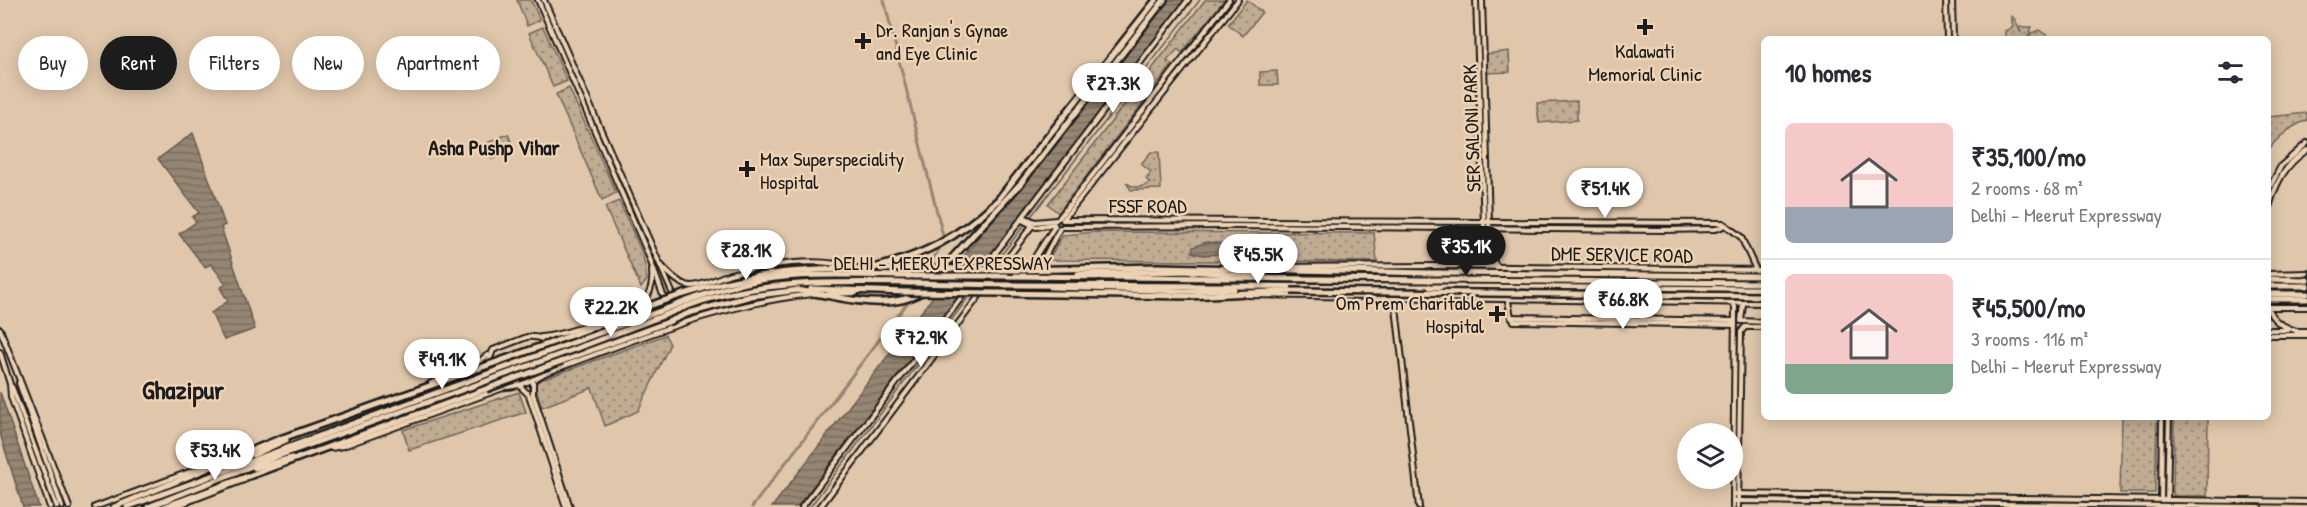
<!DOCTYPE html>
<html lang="en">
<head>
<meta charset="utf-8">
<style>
  :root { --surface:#fff; --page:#f7f7f7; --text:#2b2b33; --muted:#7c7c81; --line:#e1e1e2; --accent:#1c1c1c }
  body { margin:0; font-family:"Patrick Hand",sans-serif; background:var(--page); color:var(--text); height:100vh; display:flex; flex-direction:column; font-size:22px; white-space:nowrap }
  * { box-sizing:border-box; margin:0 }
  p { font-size:20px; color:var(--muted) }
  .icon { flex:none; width:33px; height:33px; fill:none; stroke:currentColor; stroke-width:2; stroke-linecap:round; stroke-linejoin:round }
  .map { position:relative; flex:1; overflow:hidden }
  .sheet { position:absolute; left:1761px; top:36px; width:510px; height:384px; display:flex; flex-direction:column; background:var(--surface); border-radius:9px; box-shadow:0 3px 15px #0003 }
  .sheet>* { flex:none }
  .banner { position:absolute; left:18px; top:36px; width:570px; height:54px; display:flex; gap:12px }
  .tools { position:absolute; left:1677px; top:423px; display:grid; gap:12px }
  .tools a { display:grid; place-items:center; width:66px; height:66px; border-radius:50%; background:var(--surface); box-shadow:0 3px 15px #0003; font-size:30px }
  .price { position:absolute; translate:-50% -51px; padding:0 14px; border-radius:21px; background:#fff; color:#222; font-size:20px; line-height:39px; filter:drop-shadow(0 2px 3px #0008) }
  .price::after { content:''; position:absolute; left:50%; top:36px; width:18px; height:14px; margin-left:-9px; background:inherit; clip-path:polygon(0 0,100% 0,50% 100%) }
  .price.selected { background:var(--accent); color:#fff }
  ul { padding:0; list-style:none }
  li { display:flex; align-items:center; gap:18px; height:150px; padding:0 24px }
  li+li { border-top:2px solid var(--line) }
  li span { display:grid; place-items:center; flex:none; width:168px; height:120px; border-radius:9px; color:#555 }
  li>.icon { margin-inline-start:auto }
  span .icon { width:72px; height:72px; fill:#fffc; stroke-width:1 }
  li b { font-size:26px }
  h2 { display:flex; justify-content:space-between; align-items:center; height:72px; padding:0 24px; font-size:26px }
  .chip { padding:0 21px; border-radius:27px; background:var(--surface); box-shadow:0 3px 15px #0003; font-size:21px; line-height:54px }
  .chip.selected { background:var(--accent); color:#fff }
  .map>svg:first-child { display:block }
  .park { fill:url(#park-dots); stroke:#6e6458; stroke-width:1.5 }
  .water { fill:url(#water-rules); stroke:#655b50; stroke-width:1.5 }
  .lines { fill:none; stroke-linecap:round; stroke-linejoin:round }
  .stream { stroke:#655b50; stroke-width:1.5 }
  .canal { stroke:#958573; stroke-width:3 }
  .secondary-casing { stroke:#1c1c1c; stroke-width:8 }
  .highway-casing { stroke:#1c1c1c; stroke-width:10 }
  .secondary { stroke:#edd2b4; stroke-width:4 }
  .highway { stroke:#edd2b4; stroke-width:5 }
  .highway-bridge-casing { stroke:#1c1c1c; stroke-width:10; stroke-linecap:butt }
  .highway-bridge { stroke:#edd2b4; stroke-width:5 }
  .poi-dot { fill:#1c1c1c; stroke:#edd2b4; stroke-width:2 }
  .labels { text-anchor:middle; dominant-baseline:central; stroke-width:5; stroke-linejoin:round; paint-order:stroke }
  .poi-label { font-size:20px; fill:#1c1c1c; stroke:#edd2b4; text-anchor:start }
  .street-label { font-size:20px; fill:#1c1c1c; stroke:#edd2b4 }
  .neighbourhood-label { font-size:21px; font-weight:bold; fill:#1c1c1c; stroke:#edd2b4 }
  .district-label { font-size:26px; font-weight:bold; fill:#1c1c1c; stroke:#edd2b4 }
</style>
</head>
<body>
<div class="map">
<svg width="2307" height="507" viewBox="0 0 2307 507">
  <defs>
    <pattern id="park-dots" width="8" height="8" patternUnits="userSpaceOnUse" patternTransform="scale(1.5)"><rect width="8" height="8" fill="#c0ab93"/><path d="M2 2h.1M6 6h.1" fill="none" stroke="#9b8a77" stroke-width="1.8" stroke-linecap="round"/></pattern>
    <pattern id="water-rules" width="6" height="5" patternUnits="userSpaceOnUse" patternTransform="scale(1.5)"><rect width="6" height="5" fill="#958573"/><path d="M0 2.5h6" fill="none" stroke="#796c5e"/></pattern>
  </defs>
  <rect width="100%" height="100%" fill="#e0c7ab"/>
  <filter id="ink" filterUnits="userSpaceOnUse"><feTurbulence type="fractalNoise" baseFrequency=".0167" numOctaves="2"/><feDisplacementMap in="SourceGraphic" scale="12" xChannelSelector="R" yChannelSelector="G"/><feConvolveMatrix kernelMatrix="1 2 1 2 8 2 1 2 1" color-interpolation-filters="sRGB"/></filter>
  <g filter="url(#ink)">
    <g class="park">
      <polygon points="517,0 531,0 540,20 527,26"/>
      <polygon points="1205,0 1224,0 1182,53 1178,49 1167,61 1172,65 1058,213 1048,204"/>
      <polygon points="1247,0 1262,12 1243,36 1228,24"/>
      <polygon points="2011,16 2014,18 2021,33 2019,27 2032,27 2029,34 2039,30 2052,39 2034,39 2029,34 2027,39 2005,39 2005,31 2013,27"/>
      <polygon points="543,27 567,81 553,87 529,33"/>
      <polygon points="1509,51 1510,72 1486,73 1485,54"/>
      <polygon points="1277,71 1278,85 1260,85 1260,72"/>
      <polygon points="569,88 616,193 602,200 556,94"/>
      <polygon points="1577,101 1577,120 1539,123 1537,103"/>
      <path d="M 2307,113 L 2307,120 C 2292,126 2278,137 2268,150 L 2268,117 Z"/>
      <polygon points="508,134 514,149 492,159 485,144"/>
      <path d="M 1151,152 L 1159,152 L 1161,189 L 1131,190 L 1126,182 C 1134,189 1141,188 1150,183 L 1146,179 L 1151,172 L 1141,164 Z"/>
      <polygon points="619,201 643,255 647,280 641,288 605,207"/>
      <polygon points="1096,232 1374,233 1377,262 1048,260 1063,235"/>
      <polygon points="665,335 670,344 638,411 605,426 592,388 542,407 535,385 538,381"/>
      <polygon points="519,392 526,412 409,450 403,430"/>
      <polygon points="2122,417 2157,417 2155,493 2120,493"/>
      <polygon points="2174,417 2208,417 2207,496 2173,496"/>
    </g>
    <g class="water">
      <polygon points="1160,0 1185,0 797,507 772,507"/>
      <polygon points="193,133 225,225 221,227 255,329 224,340 211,313 228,301 220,288 226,284 211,264 205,267 179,234 196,222 192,217 199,213 158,159"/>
      <path d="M 1207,242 L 1226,244 L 1229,249 C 1222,256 1200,256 1192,252 L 1193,247 Z"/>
      <polygon points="0,392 39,507 23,507 0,434"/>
    </g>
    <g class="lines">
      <g class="stream">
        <polyline points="1029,219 1200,0"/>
        <polyline points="992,267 1026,223"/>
        <polyline points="810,507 971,294"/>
      </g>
      <g class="canal">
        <polyline points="884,0 944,240 915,292"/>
        <polyline points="752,507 911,298"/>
      </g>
      <g class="secondary-casing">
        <g id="secondary">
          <polyline points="538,0 648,254 674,325"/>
          <polyline points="544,0 675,299"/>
          <polyline points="1482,0 1490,255 1497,267"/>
          <polyline points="1946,0 1947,39"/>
          <polyline points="1952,0 1953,39"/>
          <polyline points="2268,191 2281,166 2307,143"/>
          <path d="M 2268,212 C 2274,186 2284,165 2307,150"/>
          <polyline points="1024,217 1035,222 1056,220"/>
          <polyline points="1059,218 1229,0"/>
          <polyline points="1022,220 1036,227 1054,224"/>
          <polyline points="1063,220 1723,223 1741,237 1756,270"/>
          <polyline points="1063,220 1238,0"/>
          <polyline points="1063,227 1233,226 1664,230 1716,229 1726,225"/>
          <path d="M 661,265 C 668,273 679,285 691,286 C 703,286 718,278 730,274 C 764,265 819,256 853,268"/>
          <polyline points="1475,265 1485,255 1476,0"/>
          <polyline points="1264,267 1438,266 1764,270"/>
          <polyline points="1027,269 1055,226"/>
          <polyline points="1047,269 1043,260 1060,228"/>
          <polyline points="2268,274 2307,273"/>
          <polyline points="828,294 856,293"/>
          <polyline points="1246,295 1764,303"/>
          <polyline points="1395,299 1419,507"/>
          <polyline points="1431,299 1432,266"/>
          <polyline points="1508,301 1511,317 1514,321 1735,325"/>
          <polyline points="1743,304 1741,321 1764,322"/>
          <path d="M 2268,307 C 2271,321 2284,327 2297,331"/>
          <polyline points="2268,307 2307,307"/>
          <polyline points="679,309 684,321"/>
          <polyline points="1511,317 1735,321"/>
          <polyline points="0,329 69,507"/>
          <polyline points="2268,330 2288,330"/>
          <polyline points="2296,331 2307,331"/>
          <polyline points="2268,335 2307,335"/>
          <path d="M 527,337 C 547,335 560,351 549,370 C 536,380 508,393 492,384 L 486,369 L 493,350 Z"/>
          <path d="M 541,337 C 560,336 636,312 647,297 C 652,289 653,280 652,270"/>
          <polyline points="0,352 10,384 11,397 50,507"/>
          <path d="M 545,373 C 634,341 719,303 814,294"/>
          <polyline points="533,379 533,394 570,507"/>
          <polyline points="19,383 62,507"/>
          <polyline points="431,383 468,369 488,355"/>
          <polyline points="518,384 529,395 566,507"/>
          <polyline points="12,387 57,507"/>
          <polyline points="331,448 343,446 503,388"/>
          <polyline points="1733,494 2307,502"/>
          <polyline points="2161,500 2162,417"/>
          <polyline points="2167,500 2169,417"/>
          <polyline points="1733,501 2260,507"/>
          <polyline points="95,507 232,456"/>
          <polyline points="174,507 244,480"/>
          <polyline points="802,507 1188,0"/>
          <polyline points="820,507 1031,227"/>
          <polyline points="1733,507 1735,307 1733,303"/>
          <polyline points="1738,507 1741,332 1745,327 1764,327"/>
        </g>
      </g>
      <g class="highway-casing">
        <g id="highway">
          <path d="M 870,269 C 925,255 956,239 998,200 L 1156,0"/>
          <polyline points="881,269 919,268"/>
          <polyline points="1014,270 1158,267 1430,273"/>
          <polyline points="1439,273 1764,276"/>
          <polyline points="1078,274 1188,271 1260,276"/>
          <polyline points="1006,276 1430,280"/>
          <polyline points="2268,279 2307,280"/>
          <polyline points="1440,280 1764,283"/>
          <polyline points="1005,285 1430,287"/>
          <polyline points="2268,286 2307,286"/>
          <polyline points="1051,287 1186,291 1234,289"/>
          <polyline points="1440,287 1764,289"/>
          <polyline points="811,289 907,292"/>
          <path d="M 797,290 C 833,295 886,313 920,293 L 1021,183 L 1164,0"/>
          <polyline points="999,293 1189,296 1291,291"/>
          <polyline points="2268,294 2307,294"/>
          <path d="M 681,295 C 753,272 798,269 872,269"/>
          <polyline points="2268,299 2307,299"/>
          <path d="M 684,302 C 708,293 734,285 760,280 C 810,272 863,276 914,276"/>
          <path d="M 685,307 C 758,279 834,282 911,283"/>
          <polyline points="689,313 751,296 799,290"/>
          <polyline points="580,340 663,310"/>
          <polyline points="556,341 660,302"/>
          <polyline points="583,346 665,315"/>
          <polyline points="562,361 668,322"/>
          <polyline points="253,455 286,440"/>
          <polyline points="255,468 292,458"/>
          <polyline points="114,507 277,440 480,368"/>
          <polyline points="127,507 482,376"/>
          <polyline points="148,507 267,460 484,382"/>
          <polyline points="164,507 486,389"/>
        </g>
      </g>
      <use href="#secondary" class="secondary"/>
      <use href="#highway" class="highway"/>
      <g class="highway-bridge-casing">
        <g id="highway-bridge">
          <polyline points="919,268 1014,270"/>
          <polyline points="1430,273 1439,273"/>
          <polyline points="914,276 1006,276"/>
          <polyline points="1430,280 1440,280"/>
          <polyline points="911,283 1005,285"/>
          <polyline points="1430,287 1440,287"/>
          <polyline points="1291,291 1764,296"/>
          <polyline points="907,292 999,293"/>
          <polyline points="660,302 681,295"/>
          <polyline points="663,310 684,302"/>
          <polyline points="665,315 685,307"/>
          <polyline points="668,322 689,313"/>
          <polyline points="480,368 556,341"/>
          <polyline points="482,376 580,340"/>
          <polyline points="484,382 583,346"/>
          <polyline points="486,389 562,361"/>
        </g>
      </g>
      <use href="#highway-bridge" class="highway-bridge"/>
    </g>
  </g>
  <g class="poi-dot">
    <path d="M1642 18h6v6h6v6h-6v6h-6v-6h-6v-6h6z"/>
    <path d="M860 32h6v6h6v6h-6v6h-6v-6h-6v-6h6z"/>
    <path d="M744 160h6v6h6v6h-6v6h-6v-6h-6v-6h6z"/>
    <path d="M1494 305h6v6h6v6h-6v6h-6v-6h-6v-6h6z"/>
  </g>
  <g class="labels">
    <g class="poi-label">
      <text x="876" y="29">Dr. Ranjan's Gynae<tspan x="876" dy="23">and Eye Clinic</tspan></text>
      <text x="1645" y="50" text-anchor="middle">Kalawati<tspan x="1645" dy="23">Memorial Clinic</tspan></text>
      <text x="760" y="158">Max Superspeciality<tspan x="760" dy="23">Hospital</tspan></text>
      <text x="1484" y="302" text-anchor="end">Om Prem Charitable<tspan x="1484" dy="23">Hospital</tspan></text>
    </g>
    <g class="street-label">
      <text transform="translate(1471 128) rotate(-92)">SER SALONI PARK</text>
      <text x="1148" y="205">FSSF ROAD</text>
      <text transform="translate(1622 254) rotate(1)">DME SERVICE ROAD</text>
      <text x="943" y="262">DELHI - MEERUT EXPRESSWAY</text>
    </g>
    <g class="neighbourhood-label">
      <text x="494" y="147">Asha Pushp Vihar</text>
    </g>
    <g class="district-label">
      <text x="183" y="389">Ghazipur</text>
    </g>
  </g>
</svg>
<div class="tools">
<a><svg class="icon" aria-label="layers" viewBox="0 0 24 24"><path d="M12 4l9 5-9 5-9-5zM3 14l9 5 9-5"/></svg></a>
</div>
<b class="price" style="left:1113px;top:114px">₹27.3K</b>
<b class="price" style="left:1605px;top:219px">₹51.4K</b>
<b class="price selected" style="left:1466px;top:277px">₹35.1K</b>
<b class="price" style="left:746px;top:281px">₹28.1K</b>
<b class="price" style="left:1258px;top:285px">₹45.5K</b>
<b class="price" style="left:1623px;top:330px">₹66.8K</b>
<b class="price" style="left:611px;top:338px">₹22.2K</b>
<b class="price" style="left:921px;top:368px">₹72.9K</b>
<b class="price" style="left:442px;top:390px">₹49.1K</b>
<b class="price" style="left:215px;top:481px">₹53.4K</b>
<div class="banner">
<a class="chip">Buy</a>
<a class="chip selected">Rent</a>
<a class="chip">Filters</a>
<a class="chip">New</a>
<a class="chip">Apartment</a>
</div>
<section class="sheet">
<h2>10 homes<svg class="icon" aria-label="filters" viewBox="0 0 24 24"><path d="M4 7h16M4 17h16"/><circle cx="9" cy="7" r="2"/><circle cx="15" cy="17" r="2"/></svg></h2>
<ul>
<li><span style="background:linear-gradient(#f6c9c9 70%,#9aa5b1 0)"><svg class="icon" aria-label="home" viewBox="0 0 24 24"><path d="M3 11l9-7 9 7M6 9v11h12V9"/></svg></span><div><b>₹35,100/mo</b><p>2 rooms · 68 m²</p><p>Delhi - Meerut Expressway</p></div></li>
<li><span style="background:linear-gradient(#f6c9c9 75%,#7fa58c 0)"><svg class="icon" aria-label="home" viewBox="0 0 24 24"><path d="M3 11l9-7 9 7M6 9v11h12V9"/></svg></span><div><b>₹45,500/mo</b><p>3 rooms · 116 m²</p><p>Delhi - Meerut Expressway</p></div></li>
</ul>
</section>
</div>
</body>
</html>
